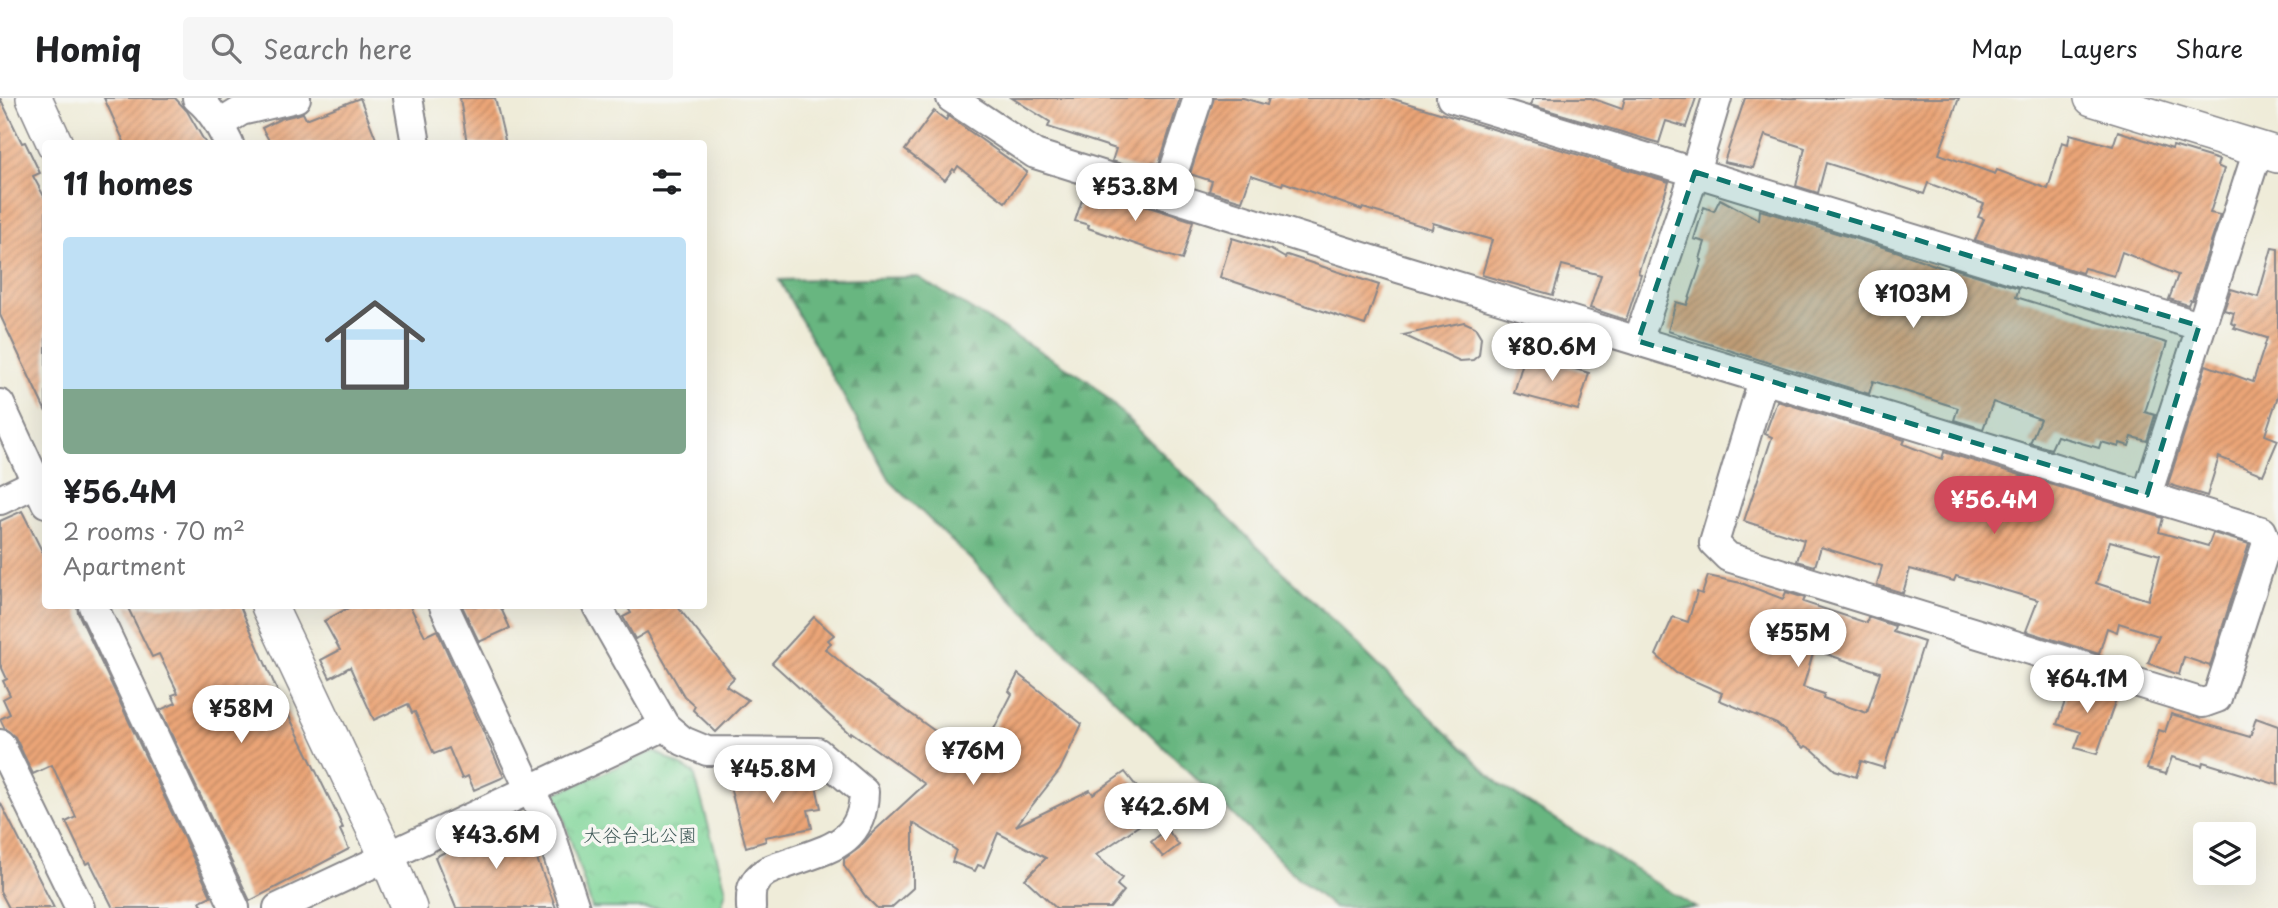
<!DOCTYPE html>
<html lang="en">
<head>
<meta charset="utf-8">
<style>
  :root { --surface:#fff; --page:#f6f6f6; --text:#202124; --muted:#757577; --line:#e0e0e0; --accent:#d1495b }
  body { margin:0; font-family:"Playpen Sans","Klee One",sans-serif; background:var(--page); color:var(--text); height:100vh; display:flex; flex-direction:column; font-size:26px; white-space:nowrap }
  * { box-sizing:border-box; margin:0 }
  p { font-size:23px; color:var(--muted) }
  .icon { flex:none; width:38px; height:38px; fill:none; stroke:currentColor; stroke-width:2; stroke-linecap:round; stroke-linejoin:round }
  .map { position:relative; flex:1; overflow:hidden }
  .side { position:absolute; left:42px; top:42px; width:665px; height:469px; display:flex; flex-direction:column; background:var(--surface); border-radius:7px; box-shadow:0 7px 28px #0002 }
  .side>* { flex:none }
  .buttons { position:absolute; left:2193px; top:724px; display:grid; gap:14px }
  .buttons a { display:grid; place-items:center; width:63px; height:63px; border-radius:7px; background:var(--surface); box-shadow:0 7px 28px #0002; font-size:35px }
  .price { position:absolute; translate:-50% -60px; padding:0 16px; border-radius:24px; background:#fff; color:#222; font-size:23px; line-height:46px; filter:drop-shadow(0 2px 4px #0008) }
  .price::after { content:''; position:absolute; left:50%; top:42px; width:21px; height:16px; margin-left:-10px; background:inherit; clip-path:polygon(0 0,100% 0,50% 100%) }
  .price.selected { background:var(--accent); color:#fff }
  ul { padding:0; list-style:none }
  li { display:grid; align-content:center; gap:14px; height:371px; padding:0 21px }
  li+li { border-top:2px solid var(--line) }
  li span { display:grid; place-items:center; height:217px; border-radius:7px; color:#555 }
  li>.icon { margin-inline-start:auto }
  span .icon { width:126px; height:126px; fill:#fffc; stroke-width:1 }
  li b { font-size:30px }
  h2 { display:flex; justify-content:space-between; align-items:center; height:84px; padding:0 21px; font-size:30px }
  header { display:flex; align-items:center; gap:42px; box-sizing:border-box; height:98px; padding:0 35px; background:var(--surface); border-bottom:2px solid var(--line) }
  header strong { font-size:33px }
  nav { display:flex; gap:38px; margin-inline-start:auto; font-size:24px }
  .search { width:490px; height:63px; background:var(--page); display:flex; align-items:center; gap:18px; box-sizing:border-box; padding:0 24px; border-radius:7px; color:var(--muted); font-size:26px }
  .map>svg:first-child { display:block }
  .forest { fill:url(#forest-firs); stroke:#446c5e; stroke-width:2 }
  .park { fill:url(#park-crowns); stroke:#507c6a; stroke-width:2 }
  .building { fill:url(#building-hatch); fill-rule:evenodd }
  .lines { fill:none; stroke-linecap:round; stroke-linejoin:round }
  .minor-casing { stroke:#88878a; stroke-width:32 }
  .tertiary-casing { stroke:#88878a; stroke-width:38 }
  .minor { stroke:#fff; stroke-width:28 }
  .tertiary { stroke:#fff; stroke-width:35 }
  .marked { fill:#0f766e; fill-opacity:0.2; stroke:#0f766e; stroke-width:5; stroke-dasharray:14 9; stroke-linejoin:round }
  .labels { text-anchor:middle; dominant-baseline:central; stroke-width:7; stroke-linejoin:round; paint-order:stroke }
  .park-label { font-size:19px; fill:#3e5857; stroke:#f6f6f2 }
</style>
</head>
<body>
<header>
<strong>Homiq</strong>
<div class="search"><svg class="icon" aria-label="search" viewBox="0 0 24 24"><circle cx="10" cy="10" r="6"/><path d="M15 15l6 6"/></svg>Search here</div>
<nav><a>Map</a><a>Layers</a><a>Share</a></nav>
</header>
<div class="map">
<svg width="2278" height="810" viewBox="0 0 2278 810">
  <defs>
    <pattern id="forest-firs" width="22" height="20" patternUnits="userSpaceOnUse" patternTransform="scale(1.75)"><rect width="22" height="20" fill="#67b680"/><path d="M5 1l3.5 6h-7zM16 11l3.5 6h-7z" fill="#54946a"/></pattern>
    <pattern id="park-crowns" width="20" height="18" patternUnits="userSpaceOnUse" patternTransform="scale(1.75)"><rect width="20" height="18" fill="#7fd598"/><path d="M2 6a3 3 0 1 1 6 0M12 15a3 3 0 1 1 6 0" fill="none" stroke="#6db784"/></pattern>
    <pattern id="building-hatch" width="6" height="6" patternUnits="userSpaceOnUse" patternTransform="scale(1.75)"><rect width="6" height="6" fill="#eba577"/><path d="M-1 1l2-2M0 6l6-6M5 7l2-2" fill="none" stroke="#be8663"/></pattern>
  </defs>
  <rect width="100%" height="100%" fill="#f6f6f2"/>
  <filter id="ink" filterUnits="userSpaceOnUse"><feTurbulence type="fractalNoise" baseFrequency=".0143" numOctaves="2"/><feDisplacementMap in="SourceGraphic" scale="14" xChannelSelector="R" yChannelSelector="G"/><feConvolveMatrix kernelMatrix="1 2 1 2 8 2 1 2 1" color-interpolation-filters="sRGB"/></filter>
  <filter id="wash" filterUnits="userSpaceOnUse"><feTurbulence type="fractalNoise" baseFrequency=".00686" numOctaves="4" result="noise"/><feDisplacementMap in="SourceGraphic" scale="28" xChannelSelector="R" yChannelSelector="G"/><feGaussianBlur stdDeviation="1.57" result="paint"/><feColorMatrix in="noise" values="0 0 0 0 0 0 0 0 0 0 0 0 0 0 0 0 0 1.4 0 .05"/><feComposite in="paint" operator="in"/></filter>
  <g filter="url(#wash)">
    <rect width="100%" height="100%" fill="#efecd9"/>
    <polygon class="forest" points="918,179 1089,283 1500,687 1696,810 1334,810 1298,780 891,384 779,182"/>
    <polygon class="park" points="654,653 694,675 726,792 721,810 592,810 556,695"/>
    <g id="blocks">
      <g class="building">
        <polygon points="0,0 22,45 25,44 40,75 33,78 46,102 46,314 0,217"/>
        <polygon points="104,0 175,0 187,13 206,46 125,46"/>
        <polygon points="360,0 378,46 271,46 262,30 280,21 303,15 306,21"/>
        <polygon points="460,0 495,0 506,46 467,46"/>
        <polygon points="1012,0 1180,0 1159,66 1153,65 1150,75 1112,63 1116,51 1048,29 1050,24"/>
        <polygon points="1214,0 1243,0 1267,7 1269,0 1390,0 1669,84 1638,175 1641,176 1626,222 1590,210 1601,177 1562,167 1553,197 1482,177 1492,142 1433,125 1432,131 1363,110 1362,112 1283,84 1282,87 1251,77 1242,103 1209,93 1212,83 1190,76"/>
        <polygon points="1533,0 1591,0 1622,11 1625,0 1696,0 1686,29 1666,23 1659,45 1530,7"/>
        <polygon points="1745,0 1959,0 1939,56 1995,76 1997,72 2048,91 2062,44 2068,46 2070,36 2113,48 2118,33 2172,51 2173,48 2219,62 2217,68 2224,71 2210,115 2220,117 2192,202 2190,202 2188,207 2169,201 2178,177 2122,154 2114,178 2084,170 2082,175 1975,142 1984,121 1978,119 1984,106 1928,85 1924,96 1826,65 1818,95 1796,88 1805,50 1765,37 1753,70 1724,64"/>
        <polygon points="934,13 946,22 948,18 1027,74 1005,104 958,68 955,73 953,71 945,82 905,52"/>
        <polygon points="1089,90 1193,123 1182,162 1088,130 1089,127 1075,123 1083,99 1086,100"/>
        <polygon points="1720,101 1759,122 1760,112 1896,153 1948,172 1949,169 2019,190 2016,199 2167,245 2145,314 2155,317 2147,343 2132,339 2129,348 2120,345 2119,349 2101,344 2099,350 2057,338 2051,351 2030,345 2040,321 1993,304 1983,331 1954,322 1958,310 1873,283 1869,296 1668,233 1676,204 1687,207 1702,162 1700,161 1705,144 1694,141 1704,109 1714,113"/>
        <polygon points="1232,140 1271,152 1285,160 1287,157 1379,187 1365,227 1220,179"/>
        <polygon points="2272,150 2278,151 2278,298 2265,337 2278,342 2263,377 2219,359 2207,398 2168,386 2206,267 2253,284 2267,240 2234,230 2236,227 2231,225 2234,215 2224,212 2231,191 2258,199"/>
        <polygon points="1464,224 1475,229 1481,239 1479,257 1473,262 1460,263 1403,237"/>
        <polygon points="1530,258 1589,275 1578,312 1514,295 1523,264 1528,265"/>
        <path d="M 1777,303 L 1905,342 L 1903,346 L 1942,361 L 1944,354 L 2163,420 L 2159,434 L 2208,448 L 2213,435 L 2249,446 L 2210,568 L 2184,559 L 2179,577 L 2148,565 L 2159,538 L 2119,525 L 2117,534 L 2107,530 L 2099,556 L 2026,533 L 2038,502 L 1956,478 L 1954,483 L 1910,471 L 1903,495 L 1877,487 L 1882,468 L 1821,449 L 1815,468 L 1797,463 L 1804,442 L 1744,423 L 1772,339 L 1765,336 ZM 2110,443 L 2160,457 L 2148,502 L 2096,485 Z"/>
        <polygon points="22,413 46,461 46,508 77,508 78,515 211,798 200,803 203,810 113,810 90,764 86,766 66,724 76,719 52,667 33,676 15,639 5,631 0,621 10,616 3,601 10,597 3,583 7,581 0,566 0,423"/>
        <path d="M 1708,478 L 1741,485 L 1783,501 L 1786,494 L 1805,500 L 1803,504 L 1867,525 L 1868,519 L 1895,528 L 1893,534 L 1924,544 L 1884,670 L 1861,663 L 1856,679 L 1835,672 L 1813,652 L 1806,648 L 1804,650 L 1777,626 L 1719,602 L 1722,595 L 1676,575 L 1656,557 L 1673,519 L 1688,524 L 1697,494 L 1702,496 ZM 1814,552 L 1880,574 L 1867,615 L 1823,600 L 1824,596 L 1803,589 Z"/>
        <polygon points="127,508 240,508 284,608 335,712 343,730 340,732 349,751 250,803 160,612 176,605 172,597 178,595 159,556 152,559"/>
        <polygon points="352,508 410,508 425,538 437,532 504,679 474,692 468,678 462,681 449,650 434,656 415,614 412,615 408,606 374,622 350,569 330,580 321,562 340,552 324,523"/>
        <polygon points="462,508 500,508 510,530 479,544"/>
        <polygon points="627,508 677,508 734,580 726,588 748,602 716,634 693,612 695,608 684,598 647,534 635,541 623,519 631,515"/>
        <polygon points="814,519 834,537 828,542 831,545 825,551 854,575 939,636 931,647 968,669 988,631 993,633 1012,596 1009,593 1018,576 1082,626 1060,672 1016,728 1090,692 1093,696 1125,674 1140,693 1132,699 1147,722 1096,757 1122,780 1117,787 1124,793 1110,810 1056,810 1025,781 1046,760 998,735 984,769 978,767 975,773 952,764 956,752 913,725 913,790 891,810 877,810 866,799 844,768 844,761 859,750 870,737 925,686 851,634 850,636 772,565"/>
        <polygon points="2072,584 2117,598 2097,656 2075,650 2081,634 2057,626"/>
        <polygon points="2171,616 2250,639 2256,620 2278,628 2278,687 2203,664 2202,668 2172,659 2166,676 2147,671 2159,632 2165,634"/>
        <polygon points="788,670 800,670 803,690 816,688 821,710 808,712 812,730 765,739 766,743 746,749 729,685"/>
        <polygon points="0,704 54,810 9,810 0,793"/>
        <polygon points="513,720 521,720 556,810 456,810 435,759"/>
        <polygon points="1167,731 1179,747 1163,759 1151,744"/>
      </g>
    </g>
  </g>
  <g filter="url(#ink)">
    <use href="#blocks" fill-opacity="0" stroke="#88878a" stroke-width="2"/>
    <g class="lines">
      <g class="minor-casing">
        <g id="minor">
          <path d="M 197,0 C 212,12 220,28 229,46"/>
          <polyline points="408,0 416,46"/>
          <polyline points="951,0 1035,56 1398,170 2262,433 2267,445 2217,600 2203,605 1728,459 1714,445 1763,282"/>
          <polyline points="1451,0 2199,228"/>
          <polyline points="220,26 241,13 296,0"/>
          <polyline points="1166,97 1198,0"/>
          <polyline points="1638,243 1695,74 1717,0"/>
          <polyline points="0,306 46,405"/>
          <polyline points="2147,397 2258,52"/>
          <polyline points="0,402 46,380"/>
          <polyline points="93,508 235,810"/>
          <polyline points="444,508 530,692 547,724 575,810"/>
          <path d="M 597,508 L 665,628 L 683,643 L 707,653 L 817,654 L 864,694 C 863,748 825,751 783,767 C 770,771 759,775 753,788 C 750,794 751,803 751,810"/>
          <polyline points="0,646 80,810"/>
          <polyline points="278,810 665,628"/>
        </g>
      </g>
      <g class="tertiary-casing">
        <g id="tertiary">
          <polyline points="34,0 55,46"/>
          <polyline points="2092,0 2278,57"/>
          <polyline points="269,508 387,758 409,810"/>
        </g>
      </g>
      <use href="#minor" class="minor"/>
      <use href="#tertiary" class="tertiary"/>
    </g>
  </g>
  <path class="marked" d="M 1695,74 L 2199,228 L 2147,397 L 1638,243 Z"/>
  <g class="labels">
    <g class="park-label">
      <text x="640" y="736">大谷台北公園</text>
    </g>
  </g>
</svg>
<div class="buttons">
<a><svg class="icon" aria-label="layers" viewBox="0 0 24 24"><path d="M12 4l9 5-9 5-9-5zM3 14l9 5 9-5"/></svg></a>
</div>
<b class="price" style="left:1135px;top:125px">¥53.8M</b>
<b class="price" style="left:1913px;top:232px">¥103M</b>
<b class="price" style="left:1552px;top:285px">¥80.6M</b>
<b class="price selected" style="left:1994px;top:438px">¥56.4M</b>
<b class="price" style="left:1798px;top:571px">¥55M</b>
<b class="price" style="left:2087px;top:617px">¥64.1M</b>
<b class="price" style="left:241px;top:647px">¥58M</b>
<b class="price" style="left:973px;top:689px">¥76M</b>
<b class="price" style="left:773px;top:707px">¥45.8M</b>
<b class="price" style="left:1165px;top:745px">¥42.6M</b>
<b class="price" style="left:496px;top:773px">¥43.6M</b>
<section class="side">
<h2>11 homes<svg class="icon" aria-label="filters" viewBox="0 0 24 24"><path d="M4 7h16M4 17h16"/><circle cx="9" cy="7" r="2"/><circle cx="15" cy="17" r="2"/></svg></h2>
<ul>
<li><span style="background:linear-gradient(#bfe0f5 70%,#7fa58c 0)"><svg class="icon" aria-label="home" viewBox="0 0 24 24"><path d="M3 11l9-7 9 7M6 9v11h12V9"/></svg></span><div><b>¥56.4M</b><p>2 rooms · 70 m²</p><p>Apartment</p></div></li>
</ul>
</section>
</div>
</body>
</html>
